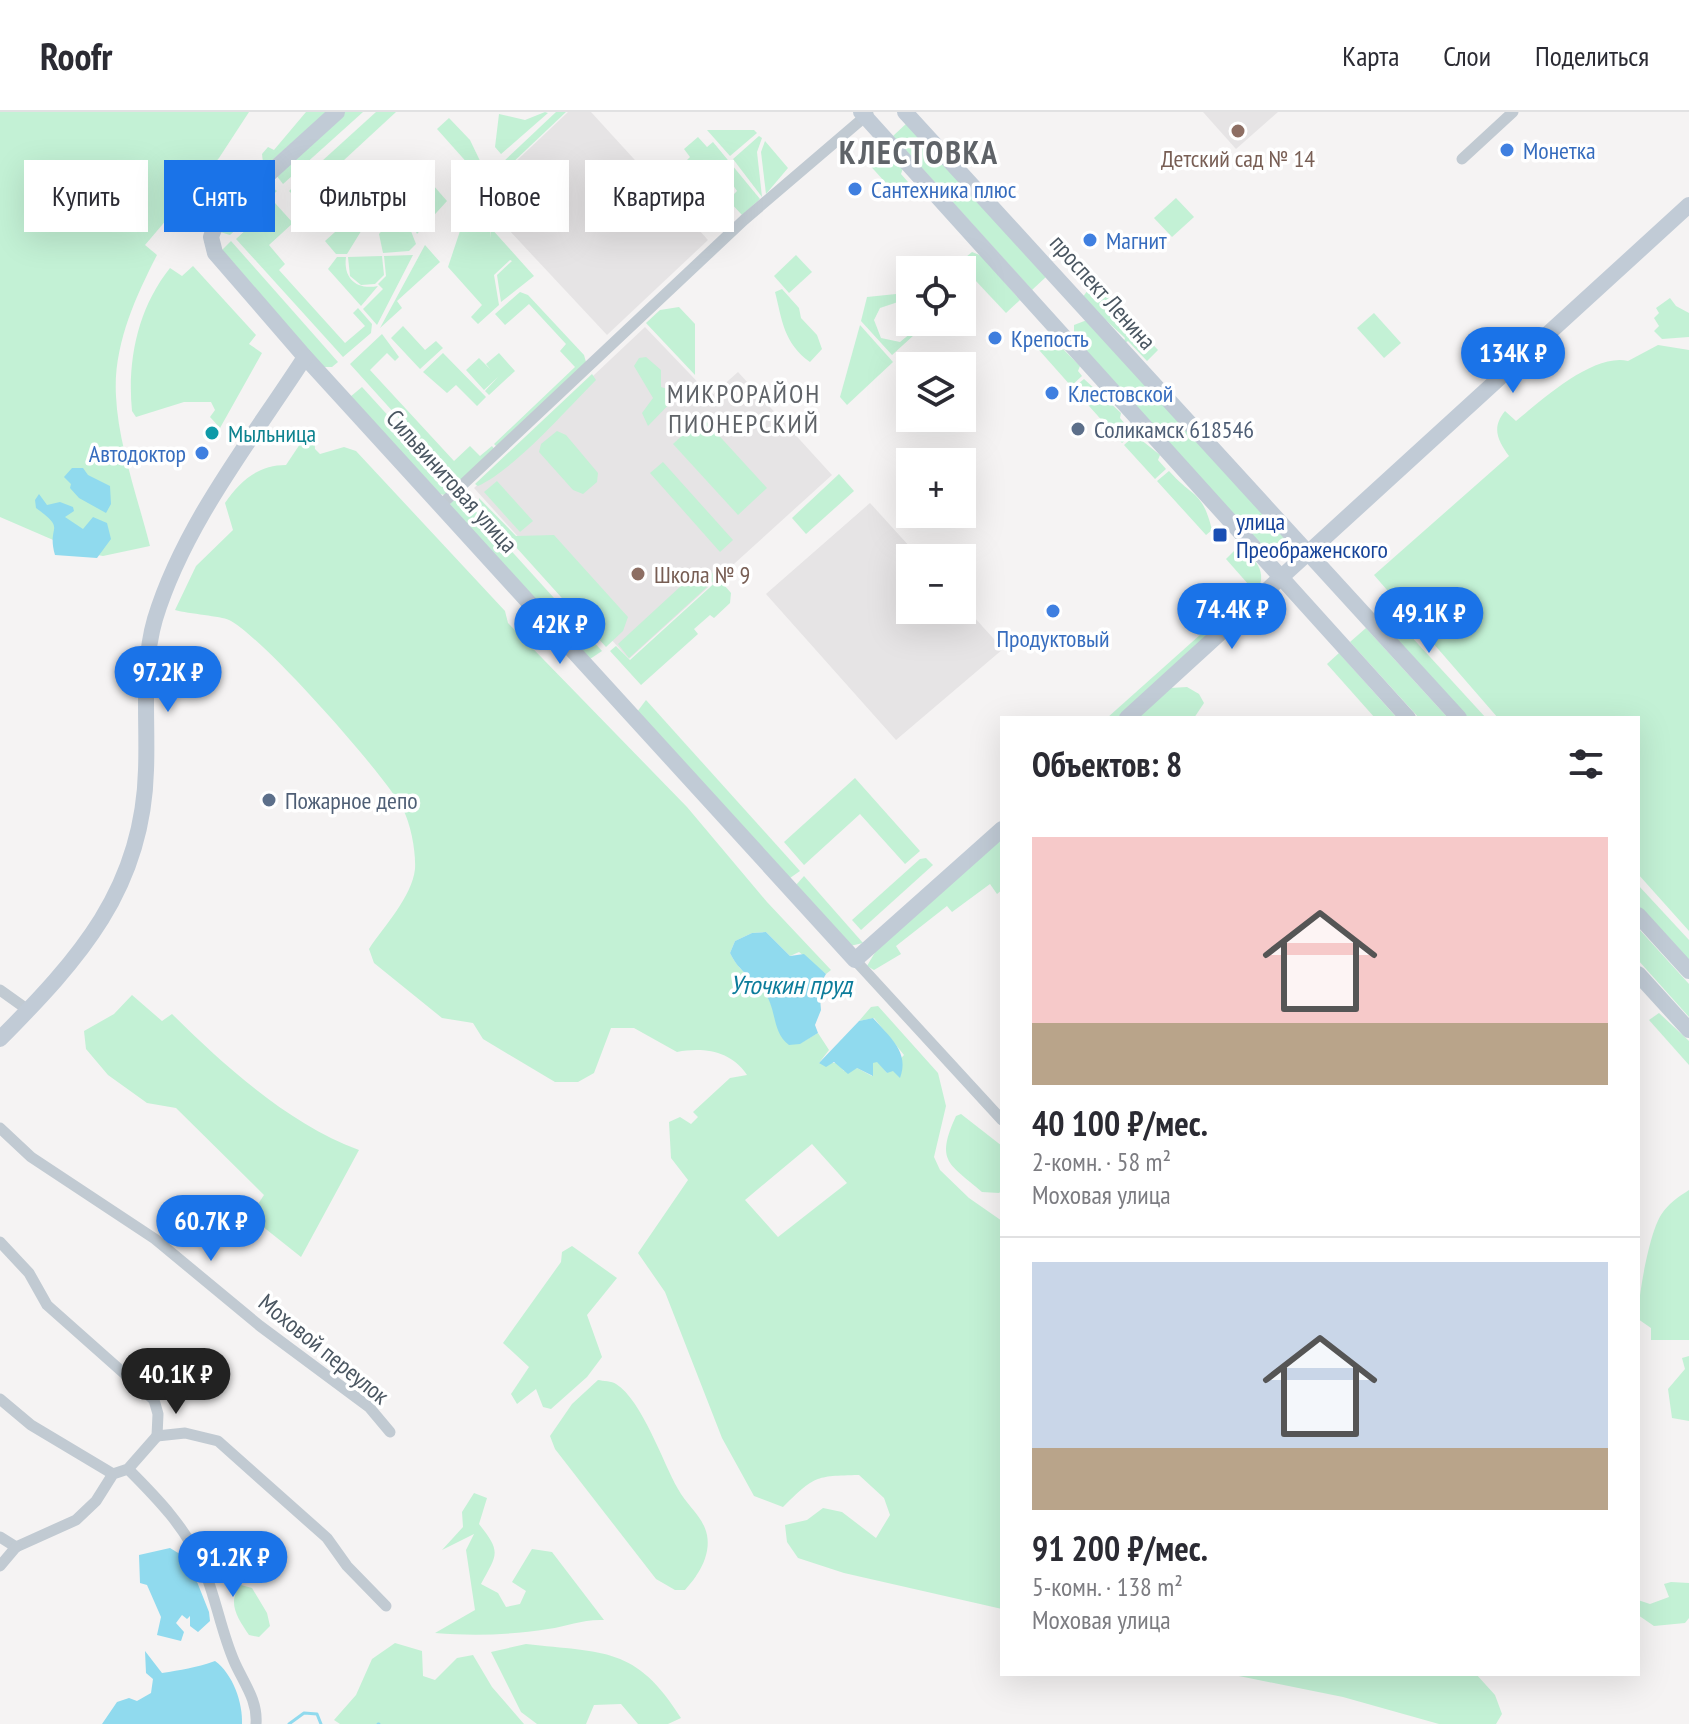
<!DOCTYPE html>
<html lang="ru">
<head>
<meta charset="utf-8">
<style>
  :root { --surface:#fff; --page:#f7f7f7; --text:#2b2b33; --muted:#7c7c81; --line:#e1e1e2; --accent:#1a73e8 }
  body { margin:0; font-family:"PT Sans Narrow",sans-serif; background:var(--page); color:var(--text); height:100vh; display:flex; flex-direction:column; font-size:30px; white-space:nowrap }
  * { box-sizing:border-box; margin:0 }
  p { font-size:26px; color:var(--muted) }
  .icon { flex:none; width:44px; height:44px; fill:none; stroke:currentColor; stroke-width:2; stroke-linecap:round; stroke-linejoin:round }
  .map { position:relative; flex:1; overflow:hidden }
  .details { position:absolute; left:1000px; top:604px; width:640px; height:960px; display:flex; flex-direction:column; background:var(--surface); border-radius:0px; box-shadow:0 8px 32px #0002 }
  .details>* { flex:none }
  .banner { position:absolute; left:24px; top:48px; width:760px; height:72px; display:flex; gap:16px }
  .controls { position:absolute; left:896px; top:144px; display:grid; gap:16px }
  .controls a { display:grid; place-items:center; width:80px; height:80px; border-radius:0px; background:var(--surface); box-shadow:0 8px 32px #0002; font-size:40px }
  .price { position:absolute; translate:-50% -68px; padding:0 18px; border-radius:28px; background:var(--accent); color:#fff; font-size:26px; line-height:52px; filter:drop-shadow(0 2px 4px #0008) }
  .price::after { content:''; position:absolute; left:50%; top:48px; width:24px; height:18px; margin-left:-12px; background:inherit; clip-path:polygon(0 0,100% 0,50% 100%) }
  .price.current { background:#222; color:#fff }
  ul { padding:0; list-style:none }
  li { display:grid; align-content:center; gap:16px; height:424px; padding:0 32px }
  li+li { border-top:2px solid var(--line) }
  li span { display:grid; place-items:center; height:248px; border-radius:0px; color:#555 }
  li>.icon { margin-inline-start:auto }
  span .icon { width:144px; height:144px; fill:#fffc; stroke-width:1 }
  li b { font-size:34px }
  h2 { display:flex; justify-content:space-between; align-items:center; height:96px; padding:0 32px; font-size:34px }
  .chip { padding:0 28px; border-radius:0px; background:var(--surface); box-shadow:0 8px 32px #0002; font-size:28px; line-height:72px }
  .chip.current { background:var(--accent); color:#fff }
  header { display:flex; align-items:center; gap:48px; box-sizing:border-box; height:112px; padding:0 40px; background:var(--surface); border-bottom:2px solid var(--line) }
  header strong { font-size:38px }
  nav { display:flex; gap:44px; margin-inline-start:auto; font-size:28px }
  .map>svg:first-child { display:block }
  .education { fill:#e6e4e5 }
  .green { fill:#c3f1d5; fill-rule:evenodd }
  .water { fill:#90daee }
  .lines { fill:none; stroke-linecap:round; stroke-linejoin:round }
  .stream { stroke:#90daee; stroke-width:3 }
  .street { stroke:#c1cad2; stroke-width:11 }
  .secondary { stroke:#c1cbd6; stroke-width:16 }
  .education-dot { fill:#8d6e63; stroke:#fff; stroke-width:3 }
  .shop-dot { fill:#3f7fe0; stroke:#fff; stroke-width:3 }
  .service-dot { fill:#5c6f8a; stroke:#fff; stroke-width:3 }
  .culture-dot { fill:#0f9aa8; stroke:#fff; stroke-width:3 }
  .transit-dot { fill:#1a4fb4; stroke:#fff; stroke-width:3 }
  .labels { text-anchor:middle; dominant-baseline:central; stroke-width:7; stroke-linejoin:round; paint-order:stroke }
  .shop-label { font-size:24px; fill:#366cbe; stroke:#fff; text-anchor:start }
  .education-label { font-size:24px; fill:#785e54; stroke:#fff }
  .street-label { font-size:24px; fill:#4a5661; stroke:#fff }
  .service-label { font-size:24px; fill:#4e5e75; stroke:#fff; text-anchor:start }
  .culture-label { font-size:24px; fill:#0d838f; stroke:#fff; text-anchor:start }
  .transit-label { font-size:24px; fill:#164399; stroke:#fff; text-anchor:start }
  .neighbourhood-label { font-size:26px; letter-spacing:2px; fill:#5f6368; stroke:#fff }
  .water-label { font-size:26px; font-style:italic; fill:#0c7c9b; stroke:#fff }
  .district-label { font-size:32px; font-weight:bold; letter-spacing:2px; fill:#5f6368; stroke:#fff }
</style>
</head>
<body>
<header>
<strong>Roofr</strong>
<nav><a>Карта</a><a>Слои</a><a>Поделиться</a></nav>
</header>
<div class="map">
<svg width="1689" height="1612" viewBox="0 0 1689 1612">
  <rect width="100%" height="100%" fill="#f5f3f3"/>
  <g class="education">
    <polygon points="568,0 591,0 708,128 607,223 478,85"/>
    <polygon points="1203,0 1278,0 1236,37"/>
    <polygon points="645,215 711,284 738,260 832,363 629,547 474,376"/>
    <polygon points="870,391 920,446 910,446 910,498 962,498 962,492 1003,537 896,628 766,482"/>
  </g>
  <g class="green">
    <path d="M 0,0 L 249,0 L 219,46 L 145,133 L 157,143 C 135,186 113,234 116,284 C 118,331 138,387 150,434 L 103,444 L 81,440 L 0,405 Z"/>
    <polygon points="306,0 327,0 268,52 263,51 262,42 268,35 274,38"/>
    <polygon points="344,0 363,0 283,72 276,63"/>
    <polygon points="376,0 396,0 304,85 296,86 289,79"/>
    <polygon points="545,0 548,1 501,42 495,35 499,2 525,8"/>
    <polygon points="556,0 566,0 473,88 468,83"/>
    <polygon points="449,6 470,28 482,53 478,63 437,17"/>
    <polygon points="908,10 1047,164 1032,178 893,24"/>
    <polygon points="707,18 754,18 757,21 730,44"/>
    <polygon points="759,24 762,26 757,40 762,85 733,47"/>
    <polygon points="698,25 707,35 713,30 760,87 742,103 728,88 737,79 722,57 712,65 707,58 700,64 686,49 690,45 684,37"/>
    <polygon points="765,29 788,56 766,82 761,40"/>
    <polygon points="882,32 903,56 901,62 908,70 895,81 865,48"/>
    <polygon points="403,59 414,72 433,73 447,89 417,122 392,69"/>
    <polygon points="268,72 277,79 230,123 217,119"/>
    <polygon points="1176,86 1194,105 1172,125 1154,106"/>
    <polygon points="463,87 489,114 491,127 490,115 534,164 501,190 497,163 512,149 510,148 494,163 499,193 478,212 471,205 482,193 448,155 460,119"/>
    <polygon points="275,91 293,111 269,133 285,152 279,158 345,231 365,214 353,201 358,196 372,212 371,221 343,245 236,127"/>
    <polygon points="364,94 368,98 356,109 363,116 347,142 336,142 325,129"/>
    <polygon points="402,96 416,132 409,139 383,141 379,122"/>
    <polygon points="231,129 338,250 332,255 324,255 220,140"/>
    <polygon points="425,133 440,150 397,189 402,196 380,216"/>
    <polygon points="972,140 982,144 1020,188 1006,201 959,151"/>
    <polygon points="413,143 377,213 363,197 383,177 378,172 386,164 384,144"/>
    <polygon points="796,143 812,160 789,181 774,164"/>
    <polygon points="382,144 384,163 375,172 361,173 350,164 348,145"/>
    <path d="M 337,145 L 346,145 C 343,168 358,178 378,174 L 361,194 L 328,157 Z"/>
    <path d="M 193,154 L 256,223 L 249,232 L 262,241 L 220,316 L 210,305 L 215,298 L 211,290 L 184,290 L 136,305 L 132,299 C 127,248 138,196 170,156 L 182,164 Z"/>
    <polygon points="1094,170 1158,238 1147,249 1128,229 1123,232 1125,226 1082,186"/>
    <path d="M 782,177 L 799,196 L 801,206 L 817,223 L 822,237 L 810,250 C 783,231 782,207 775,180 Z"/>
    <polygon points="520,180 528,183 584,243 586,250 498,336 494,332 575,255 560,239 566,232 529,192 505,213 495,202"/>
    <polygon points="896,182 910,196 910,197 898,190 880,196 874,208 881,226 900,230 911,221 915,210 925,213 892,243 861,209 867,185"/>
    <polygon points="1670,186 1676,194 1689,201 1689,225 1662,227 1654,219 1659,214 1654,206 1659,201 1656,196"/>
    <polygon points="679,195 695,212 695,263 646,211 660,198"/>
    <polygon points="1374,201 1401,231 1384,246 1357,216"/>
    <polygon points="1087,208 1286,426 1287,433 1277,442 1264,436 1074,225 1074,213"/>
    <polygon points="860,213 893,250 847,293 840,285"/>
    <polygon points="403,214 425,238 436,229 443,236 420,257 391,226"/>
    <polygon points="382,222 399,245 395,249 387,241 370,258 454,349 470,334 480,344 492,334 495,338 459,373 350,252"/>
    <polygon points="1050,232 1060,234 1080,254 1078,259 1082,264 1071,274 1039,238"/>
    <path d="M 1658,233 L 1689,238 L 1689,819 L 1638,762 L 1638,606 L 1498,606 L 1374,463 L 1509,344 C 1498,329 1491,316 1505,299 L 1516,309 C 1542,288 1593,241 1628,249 Z"/>
    <polygon points="443,241 486,285 477,294 456,273 447,281 423,260"/>
    <polygon points="499,241 515,259 489,283 485,279 498,265 484,278 466,258 479,246 490,257 486,252"/>
    <polygon points="646,245 661,258 661,275 680,281 648,314 642,301 653,286 634,254 639,246"/>
    <path d="M 592,262 L 596,268 C 566,298 515,357 478,374 L 475,372 Z"/>
    <polygon points="1084,267 1121,301 1120,306 1133,321 1122,331 1073,276"/>
    <polygon points="362,275 454,376 445,383 439,382 350,285"/>
    <polygon points="702,305 767,376 738,403 673,332"/>
    <path d="M 305,319 L 314,323 L 315,337 L 320,342 L 344,335 L 356,339 L 505,499 L 508,511 L 687,695 L 767,790 L 831,858 L 826,862 L 799,840 L 790,844 L 766,820 L 752,821 L 735,829 L 730,841 C 742,865 758,868 768,886 C 783,914 767,908 799,932 L 818,921 L 829,938 L 819,951 L 838,951 L 844,959 L 857,956 L 872,964 L 873,950 L 878,950 L 887,961 L 904,943 L 874,906 L 859,909 L 871,895 L 878,894 L 938,961 L 946,994 L 934,1045 L 940,1058 L 969,1086 L 1002,1109 L 1002,1497 L 844,1461 L 798,1446 L 787,1430 L 785,1413 L 807,1408 L 823,1396 L 842,1400 L 876,1426 L 890,1403 L 884,1386 L 859,1363 C 814,1364 815,1364 783,1395 L 754,1384 L 722,1326 L 665,1180 L 638,1141 L 688,1068 L 671,1046 L 669,1010 L 680,1005 L 691,1012 L 698,1005 L 693,1000 L 730,966 L 747,963 C 731,939 704,935 677,940 L 634,916 L 611,916 L 594,961 L 578,970 L 555,970 L 483,927 L 473,911 L 442,906 L 374,851 L 369,837 C 384,814 412,785 415,757 C 416,740 411,713 403,697 C 386,664 261,523 229,508 C 221,504 189,502 175,498 L 196,454 L 233,418 L 225,391 C 240,369 258,353 286,353 L 300,332 L 300,322 ZM 812,1032 L 847,1071 L 778,1125 L 745,1088 Z"/>
    <polygon points="557,319 566,323 598,361 597,370 583,382 573,378 539,340 541,332"/>
    <polygon points="1135,323 1160,343 1158,348 1166,357 1155,367 1124,333"/>
    <polygon points="663,350 733,428 720,440 650,361"/>
    <path d="M 1169,359 C 1194,387 1202,378 1212,418 L 1206,423 L 1157,369 Z"/>
    <polygon points="839,362 854,379 806,422 792,406"/>
    <polygon points="497,369 533,409 520,420 484,380"/>
    <polygon points="459,381 602,539 590,547 451,398 450,392"/>
    <polygon points="479,386 516,424 554,423 628,505 623,519 606,535 479,394"/>
    <path d="M 1234,439 C 1256,441 1269,462 1256,481 L 1226,447 Z"/>
    <polygon points="708,458 718,465 629,546 618,532 694,462"/>
    <polygon points="719,467 731,481 730,491 714,506 710,503 694,517 698,522 641,573 610,539 616,534 630,548"/>
    <polygon points="1248,480 1253,485 1117,606 1107,606"/>
    <polygon points="1386,497 1486,606 1468,606 1378,506"/>
    <polygon points="1366,516 1448,606 1419,606 1350,530"/>
    <polygon points="1339,541 1397,606 1375,606 1327,552"/>
    <polygon points="1187,575 1199,582 1204,591 1194,606 1137,606 1170,576"/>
    <polygon points="646,588 800,759 790,766 637,600"/>
    <polygon points="855,666 920,739 905,752 860,702 804,753 784,730"/>
    <polygon points="1002,725 1002,778 997,782 990,772 952,800 947,794 896,834 901,842 874,858 867,854 877,837"/>
    <polygon points="926,746 933,753 861,818 852,808 920,747"/>
    <polygon points="804,764 863,831 850,834 796,773"/>
    <polygon points="1638,773 1689,828 1689,850 1638,794"/>
    <polygon points="1638,816 1689,872 1689,905 1638,848"/>
    <path d="M 132,883 L 162,909 L 172,902 C 225,954 288,1012 359,1038 L 301,1145 L 257,1110 L 256,1095 L 264,1083 L 176,996 L 147,991 L 108,963 L 86,937 L 84,919 L 114,902 Z"/>
    <polygon points="1659,901 1689,929 1689,953 1649,908"/>
    <path d="M 961,1002 L 1002,1034 L 1002,1078 L 999,1081 L 982,1080 C 949,1051 935,1050 956,1004 Z"/>
    <path d="M 1689,1078 L 1689,1228 L 1651,1228 L 1651,1216 L 1638,1207 C 1638,1185 1649,1122 1661,1103 C 1668,1092 1678,1085 1689,1078 Z"/>
    <polygon points="572,1134 617,1166 587,1203 602,1245 587,1265 551,1297 543,1295 536,1277 517,1292 511,1282 529,1255 503,1231 561,1150 562,1140"/>
    <polygon points="197,1239 205,1246 200,1252 200,1262 181,1276 187,1282 173,1292 159,1279 178,1251 183,1255"/>
    <polygon points="1689,1244 1689,1309 1672,1306 1668,1277 1685,1257 1682,1246"/>
    <path d="M 598,1268 C 603,1269 612,1269 616,1272 C 642,1288 663,1351 678,1377 C 687,1394 703,1404 707,1423 C 711,1444 698,1464 685,1478 L 675,1478 L 656,1467 L 555,1337 L 550,1324 L 572,1292 Z"/>
    <path d="M 474,1381 L 487,1386 L 479,1412 C 502,1441 497,1442 481,1472 L 498,1481 L 506,1495 L 520,1492 L 526,1479 L 512,1470 L 532,1437 L 552,1440 L 604,1508 C 583,1507 568,1514 548,1517 C 511,1523 472,1524 435,1521 L 475,1498 L 466,1438 L 474,1422 L 442,1438 L 463,1415 L 462,1400 Z"/>
    <polygon points="1671,1470 1689,1471 1689,1506 1685,1511 1654,1514 1638,1503 1638,1488 1650,1492 1669,1485 1664,1472"/>
    <path d="M 241,1473 L 252,1476 L 267,1501 L 270,1514 L 259,1525 L 249,1523 C 238,1507 226,1490 241,1473 Z"/>
    <polygon points="395,1531 422,1539 423,1564 435,1568 457,1546 473,1543 492,1575 524,1612 340,1612 334,1608 356,1583 372,1547"/>
    <path d="M 526,1532 C 604,1541 636,1534 681,1606 L 668,1612 L 638,1612 L 621,1592 L 594,1593 L 586,1612 L 537,1612 L 521,1600 L 491,1540 Z"/>
    <polygon points="1229,1562 1476,1562 1495,1583 1502,1602 1496,1612 1439,1612 1343,1585"/>
  </g>
  <g class="water">
    <polygon points="72,356 83,356 88,363 110,374 111,392 106,401 79,386 70,376 71,372 64,365"/>
    <path d="M 39,382 L 47,393 L 60,390 L 73,395 L 74,399 L 65,405 L 83,417 L 93,405 L 107,411 L 111,427 L 97,446 L 55,443 C 46,412 68,419 36,396 L 35,388 Z"/>
    <path d="M 766,820 L 790,844 L 804,842 L 826,862 L 819,874 L 821,898 L 815,913 L 818,921 L 800,932 L 789,933 C 772,920 777,900 766,883 C 755,866 740,862 730,841 L 735,829 L 752,821 Z"/>
    <path d="M 873,906 C 890,925 910,941 900,966 L 893,959 L 887,961 L 877,950 L 873,951 L 873,964 L 857,956 L 848,962 L 834,950 L 826,955 L 819,951 L 859,909 Z"/>
    <polygon points="170,1436 188,1447 209,1500 210,1509 198,1520 190,1514 190,1504 187,1507 182,1503 176,1511 184,1520 181,1529 157,1523 161,1505 147,1473 140,1471 139,1443"/>
    <path d="M 145,1539 L 162,1561 C 181,1558 195,1556 215,1549 C 233,1562 243,1591 242,1612 L 102,1612 L 117,1590 L 129,1586 L 137,1589 L 151,1581 L 153,1567 L 146,1561 Z"/>
  </g>
  <g class="lines">
    <g class="stream">
      <polyline points="289,1612 304,1601 317,1602 321,1612"/>
      <polyline points="378,1612 379,1612"/>
    </g>
    <g class="street">
      <polyline points="1462,47 1513,0"/>
      <polyline points="441,393 744,108 868,2"/>
      <polyline points="855,848 1002,1008"/>
      <polyline points="0,878 28,898"/>
      <polyline points="0,1016 31,1045 155,1127 260,1214 369,1295 390,1320"/>
      <polyline points="0,1130 29,1161 47,1193 154,1288 158,1302 157,1324"/>
      <polyline points="0,1287 31,1313 113,1362"/>
      <polyline points="157,1324 185,1321 218,1329 327,1426 347,1454 386,1494"/>
      <path d="M 128,1357 C 158,1387 186,1416 203,1455 C 216,1486 221,1519 234,1549 C 243,1570 258,1588 256,1612"/>
      <polyline points="0,1425 16,1435"/>
      <polyline points="16,1435 76,1408 96,1389 113,1362 128,1357 157,1324"/>
      <polyline points="0,1454 16,1435"/>
    </g>
    <g class="secondary">
      <polyline points="337,0 217,109 211,125 215,141 305,245 855,848 1002,717"/>
      <polyline points="861,0 1408,606"/>
      <polyline points="905,0 1459,606"/>
      <polyline points="1127,606 1689,93"/>
      <polyline points="1638,803 1689,859"/>
      <polyline points="1638,862 1689,918"/>
      <path d="M 0,927 C 79,847 143,777 146,658 C 148,609 141,555 155,507 C 184,412 252,327 305,245"/>
    </g>
  </g>
  <g class="education-dot">
    <circle cx="1238" cy="19" r="8"/>
    <circle cx="638" cy="462" r="8"/>
  </g>
  <g class="shop-dot">
    <circle cx="1507" cy="38" r="8"/>
    <circle cx="855" cy="77" r="8"/>
    <circle cx="1090" cy="128" r="8"/>
    <circle cx="995" cy="226" r="8"/>
    <circle cx="1052" cy="281" r="8"/>
    <circle cx="202" cy="341" r="8"/>
    <circle cx="1053" cy="499" r="8"/>
  </g>
  <g class="service-dot">
    <circle cx="1078" cy="317" r="8"/>
    <circle cx="269" cy="688" r="8"/>
  </g>
  <circle class="culture-dot" cx="212" cy="321" r="8"/>
  <rect class="transit-dot" x="1212" y="415" width="16" height="16" rx="4"/>
  <g class="labels">
    <g class="shop-label">
      <text x="1523" y="38">Монетка</text>
      <text x="871" y="77">Сантехника плюс</text>
      <text x="1106" y="128">Магнит</text>
      <text x="1011" y="226">Крепость</text>
      <text x="1068" y="281">Клестовской</text>
      <text x="186" y="341" text-anchor="end">Автодоктор</text>
      <text x="1053" y="526" text-anchor="middle">Продуктовый</text>
    </g>
    <g class="education-label">
      <text x="1238" y="46">Детский сад № 14</text>
      <text x="654" y="462" text-anchor="start">Школа № 9</text>
    </g>
    <g class="street-label">
      <text transform="translate(1103 180) rotate(48)">проспект Ленина</text>
      <text transform="translate(452 369) rotate(48)">Сильвинитовая улица</text>
      <text transform="translate(324 1237) rotate(39)">Моховой переулок</text>
    </g>
    <g class="service-label">
      <text x="1094" y="317">Соликамск 618546</text>
      <text x="285" y="688">Пожарное депо</text>
    </g>
    <g class="culture-label">
      <text x="228" y="321">Мыльница</text>
    </g>
    <g class="transit-label">
      <text x="1236" y="409">улица<tspan x="1236" dy="28">Преображенского</tspan></text>
    </g>
    <g class="neighbourhood-label">
      <text x="744" y="281">МИКРОРАЙОН<tspan x="744" dy="30">ПИОНЕРСКИЙ</tspan></text>
    </g>
    <g class="water-label">
      <text x="791" y="872">Уточкин пруд</text>
    </g>
    <g class="district-label">
      <text x="919" y="40">КЛЕСТОВКА</text>
    </g>
  </g>
</svg>
<div class="controls">
<a><svg class="icon" aria-label="locate" viewBox="0 0 24 24"><circle cx="12" cy="12" r="6"/><path d="M12 2v4M12 18v4M2 12h4M18 12h4"/></svg></a>
<a><svg class="icon" aria-label="layers" viewBox="0 0 24 24"><path d="M12 4l9 5-9 5-9-5zM3 14l9 5 9-5"/></svg></a>
<a>+</a>
<a>−</a>
</div>
<b class="price" style="left:1513px;top:283px">134K ₽</b>
<b class="price" style="left:1232px;top:539px">74.4K ₽</b>
<b class="price" style="left:1429px;top:543px">49.1K ₽</b>
<b class="price" style="left:560px;top:554px">42K ₽</b>
<b class="price" style="left:168px;top:602px">97.2K ₽</b>
<b class="price" style="left:211px;top:1151px">60.7K ₽</b>
<b class="price current" style="left:176px;top:1304px">40.1K ₽</b>
<b class="price" style="left:233px;top:1487px">91.2K ₽</b>
<div class="banner">
<a class="chip">Купить</a>
<a class="chip current">Снять</a>
<a class="chip">Фильтры</a>
<a class="chip">Новое</a>
<a class="chip">Квартира</a>
</div>
<section class="details">
<h2>Объектов: 8<svg class="icon" aria-label="filters" viewBox="0 0 24 24"><path d="M4 7h16M4 17h16"/><circle cx="9" cy="7" r="2"/><circle cx="15" cy="17" r="2"/></svg></h2>
<ul>
<li><span style="background:linear-gradient(#f6c9c9 75%,#b9a48a 0)"><svg class="icon" aria-label="home" viewBox="0 0 24 24"><path d="M3 11l9-7 9 7M6 9v11h12V9"/></svg></span><div><b>40 100 ₽/мес.</b><p>2-комн. · 58 m²</p><p>Моховая улица</p></div></li>
<li><span style="background:linear-gradient(#c9d6e8 75%,#b9a48a 0)"><svg class="icon" aria-label="home" viewBox="0 0 24 24"><path d="M3 11l9-7 9 7M6 9v11h12V9"/></svg></span><div><b>91 200 ₽/мес.</b><p>5-комн. · 138 m²</p><p>Моховая улица</p></div></li>
</ul>
</section>
</div>
</body>
</html>
